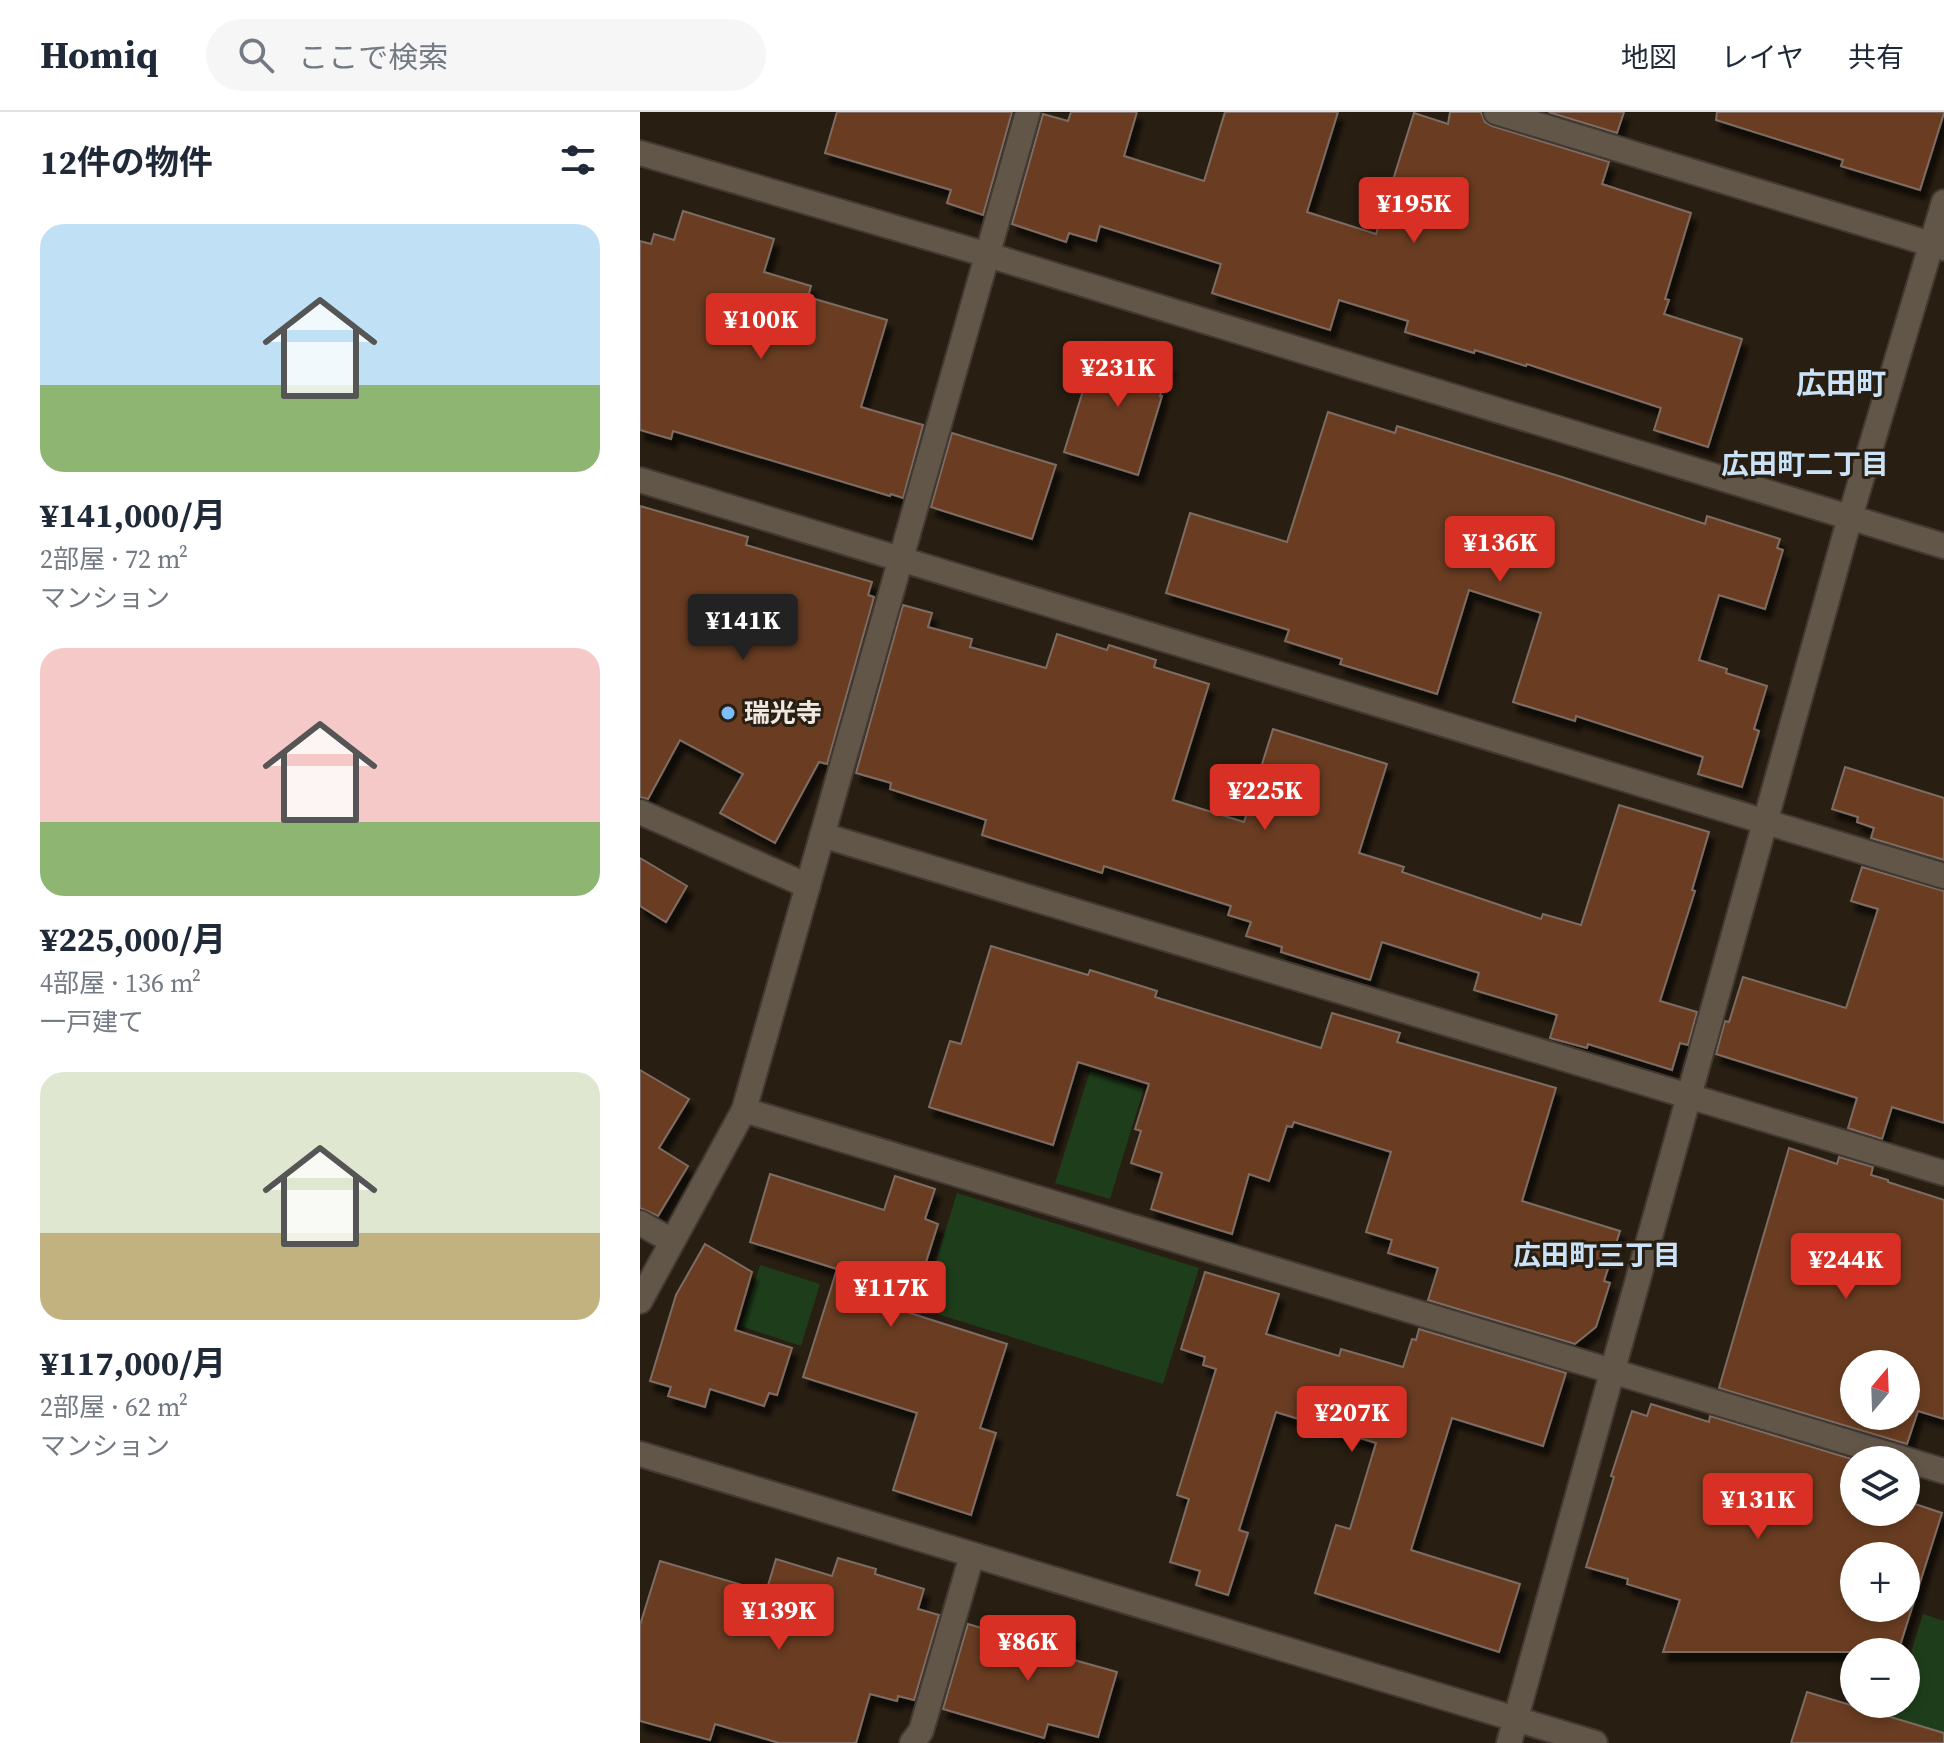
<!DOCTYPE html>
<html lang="ja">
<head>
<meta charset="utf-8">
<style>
  :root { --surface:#fff; --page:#f6f6f7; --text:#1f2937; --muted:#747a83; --line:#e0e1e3; --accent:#d93025 }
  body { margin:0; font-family:"Source Serif 4","Noto Sans JP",serif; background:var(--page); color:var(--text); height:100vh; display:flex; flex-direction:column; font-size:30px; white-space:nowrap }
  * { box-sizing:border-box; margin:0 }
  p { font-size:26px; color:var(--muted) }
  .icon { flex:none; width:44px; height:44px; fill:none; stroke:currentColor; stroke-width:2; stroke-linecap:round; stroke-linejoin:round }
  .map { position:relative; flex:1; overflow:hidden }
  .sheet { display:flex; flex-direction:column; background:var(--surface); width:640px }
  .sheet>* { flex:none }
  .needle { width:52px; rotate:19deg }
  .tools { position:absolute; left:1200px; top:1238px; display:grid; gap:16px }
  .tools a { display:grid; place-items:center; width:80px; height:80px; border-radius:50%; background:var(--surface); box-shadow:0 4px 12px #0003; font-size:40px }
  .price { position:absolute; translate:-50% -68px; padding:0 18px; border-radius:8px; background:var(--accent); color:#fff; font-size:26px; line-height:52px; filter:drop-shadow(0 2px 4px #0008) }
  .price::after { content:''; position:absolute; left:50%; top:48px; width:24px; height:18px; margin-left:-12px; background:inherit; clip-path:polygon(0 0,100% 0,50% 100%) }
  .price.on { background:#222; color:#fff }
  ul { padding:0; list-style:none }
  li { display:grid; align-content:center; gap:16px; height:424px; padding:0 40px }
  li span { display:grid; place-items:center; height:248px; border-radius:24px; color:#555 }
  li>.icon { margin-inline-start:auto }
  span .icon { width:144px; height:144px; fill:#fffc; stroke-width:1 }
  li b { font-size:34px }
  h2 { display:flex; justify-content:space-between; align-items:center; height:96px; padding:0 40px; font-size:34px }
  header { display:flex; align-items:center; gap:48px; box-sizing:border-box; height:112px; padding:0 40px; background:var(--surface); border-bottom:2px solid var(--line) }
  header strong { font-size:38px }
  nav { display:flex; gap:44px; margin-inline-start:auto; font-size:28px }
  .search { width:560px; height:72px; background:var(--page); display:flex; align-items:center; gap:20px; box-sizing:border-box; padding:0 28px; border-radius:44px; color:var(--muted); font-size:30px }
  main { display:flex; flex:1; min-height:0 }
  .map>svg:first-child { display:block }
  .green { fill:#1e3e1b }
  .building { fill:#6a3d20; stroke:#7d6c63; stroke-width:2; fill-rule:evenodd; filter:url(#shadow) }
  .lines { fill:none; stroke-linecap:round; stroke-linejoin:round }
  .minor-casing { stroke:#423932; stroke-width:28 }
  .tertiary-casing { stroke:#423932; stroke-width:28 }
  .minor { stroke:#625649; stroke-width:24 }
  .tertiary { stroke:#625649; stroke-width:24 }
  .poi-dot { fill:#7cbef9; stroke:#281e12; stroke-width:3 }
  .labels { text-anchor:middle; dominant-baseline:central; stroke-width:6; stroke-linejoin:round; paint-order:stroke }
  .poi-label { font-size:26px; font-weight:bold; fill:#efe8e0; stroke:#281e12; text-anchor:start }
  .neighbourhood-label { font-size:28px; font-weight:bold; fill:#cbe3f9; stroke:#281e12 }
  .quarter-label { font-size:30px; font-weight:bold; fill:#cbe3f9; stroke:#281e12 }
</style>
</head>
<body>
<header>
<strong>Homiq</strong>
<div class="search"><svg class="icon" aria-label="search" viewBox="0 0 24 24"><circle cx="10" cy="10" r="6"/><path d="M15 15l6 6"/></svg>ここで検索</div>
<nav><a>地図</a><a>レイヤ</a><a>共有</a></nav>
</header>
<main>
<section class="sheet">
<h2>12件の物件<svg class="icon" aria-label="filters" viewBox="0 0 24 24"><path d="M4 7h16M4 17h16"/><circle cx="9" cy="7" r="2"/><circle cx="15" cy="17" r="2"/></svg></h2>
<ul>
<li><span style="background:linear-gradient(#bfe0f5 65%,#8fb573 0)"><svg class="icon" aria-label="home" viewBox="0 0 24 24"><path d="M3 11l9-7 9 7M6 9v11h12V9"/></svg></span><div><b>¥141,000/月</b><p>2部屋 · 72 m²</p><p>マンション</p></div></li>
<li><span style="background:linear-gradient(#f6c9c9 70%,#8fb573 0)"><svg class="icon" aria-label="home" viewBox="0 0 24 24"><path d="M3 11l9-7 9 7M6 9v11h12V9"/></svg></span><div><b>¥225,000/月</b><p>4部屋 · 136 m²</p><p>一戸建て</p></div></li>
<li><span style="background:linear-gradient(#dfe7d0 65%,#c2b280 0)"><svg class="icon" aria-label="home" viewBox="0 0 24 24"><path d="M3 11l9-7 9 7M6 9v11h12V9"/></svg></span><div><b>¥117,000/月</b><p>2部屋 · 62 m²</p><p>マンション</p></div></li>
</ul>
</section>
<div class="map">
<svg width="1304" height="1631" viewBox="0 0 1304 1631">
  <defs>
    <filter id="shadow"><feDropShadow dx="5" dy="9" stdDeviation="2" flood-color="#0009"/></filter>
  </defs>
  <rect width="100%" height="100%" fill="#281e12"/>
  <g class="green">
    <polygon points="450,959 504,976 470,1087 415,1071"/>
    <polygon points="317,1081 559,1156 523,1272 281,1197"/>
    <polygon points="120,1153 180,1172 161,1234 101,1214"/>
    <polygon points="1283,1502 1304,1509 1304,1631 1243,1631 1255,1592 1266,1592 1266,1557"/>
  </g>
  <g class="building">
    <polygon points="197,0 372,0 343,103 307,91 311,78 185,41"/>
    <polygon points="431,0 497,0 484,44 564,69 585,0 698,0 667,100 736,122 774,1 808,12 810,0 841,0 845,10 852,14 969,50 962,72 1051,101 1025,187 1029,188 1024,202 1102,227 1068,335 1014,318 1021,296 887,252 886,254 835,238 834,241 765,220 768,209 699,188 690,218 572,181 581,152 460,114 456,129 429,121 426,130 372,112 403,2 428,9"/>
    <polygon points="908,0 984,0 977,21"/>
    <polygon points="1077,0 1304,0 1304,1 1280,78 1201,54 1203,48 1076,8"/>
    <polygon points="43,99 134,127 124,160 171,174 168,185 247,208 221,295 283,313 263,386 251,382 250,384 33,319 31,327 0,318 0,129 11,132 14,122 34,128"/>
    <polygon points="458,230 530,252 520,284 522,284 498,363 424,340"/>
    <polygon points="688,300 755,321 757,314 922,365 1065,412 1067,404 1140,427 1137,436 1143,438 1125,497 1079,483 1059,548 1087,557 1086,561 1127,574 1114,617 1119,619 1102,675 1058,662 1063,645 936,604 935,609 873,590 901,501 829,478 797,582 700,552 702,547 645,529 649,518 526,481 550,401 647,430"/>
    <polygon points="312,321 416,353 392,427 291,395"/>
    <polygon points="0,394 108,425 106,433 232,470 228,483 234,485 187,652 179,650 135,731 80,701 103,662 40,628 8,687 0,685"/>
    <polygon points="263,493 292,501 288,515 332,527 330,535 406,556 417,522 467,538 469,533 516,548 514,555 569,572 533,688 604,710 633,617 747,652 719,741 764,755 762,760 901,807 903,802 941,813 979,693 1069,720 1052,778 1055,779 1020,889 1057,900 1048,933 1040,931 1032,958 948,932 947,936 910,926 917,903 834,878 839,861 742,830 730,868 641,840 642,835 606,824 611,810 588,803 591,794 464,754 462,761 342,723 346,708 250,677 251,671 216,661"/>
    <polygon points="1205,655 1304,686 1304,748 1231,726 1234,716 1217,710 1218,705 1192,697"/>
    <polygon points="0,746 47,774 26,810 0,794"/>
    <polygon points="1222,755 1304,779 1304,1011 1252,995 1242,1027 1208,1016 1217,986 1076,942 1085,909 1089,910 1103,865 1206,896 1238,797 1211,789"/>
    <polygon points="351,834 448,863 450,858 517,879 515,885 681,936 692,901 760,921 757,930 916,976 882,1089 980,1119 964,1169 970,1171 956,1215 935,1232 788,1188 798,1156 748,1141 752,1128 726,1120 751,1040 654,1010 652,1015 647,1014 629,1069 609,1062 592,1122 511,1097 522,1061 491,1051 501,1019 495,1017 509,972 438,950 413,1033 289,995 310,929 321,932"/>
    <polygon points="0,958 49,987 19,1036 48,1054 18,1104 0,1096"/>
    <path d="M 1149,1036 L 1197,1052 L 1199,1045 L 1233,1055 L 1231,1063 L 1248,1068 L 1248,1070 L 1304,1088 L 1304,1307 L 1278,1299 L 1267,1332 L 1079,1276 ZM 1214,1252 L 1266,1252 L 1266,1304 L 1214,1304 Z"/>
    <polygon points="130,1062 244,1098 255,1064 295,1077 285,1107 298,1112 270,1201 367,1232 340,1316 356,1321 331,1403 253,1378 277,1301 163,1265 197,1157 110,1130"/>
    <polygon points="65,1132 112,1160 95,1218 152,1236 137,1283 129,1281 124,1294 70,1277 65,1295 28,1284 31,1275 10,1269 36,1183"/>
    <polygon points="565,1160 639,1182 626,1222 699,1244 701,1237 763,1255 772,1227 776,1228 779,1217 926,1261 903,1334 812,1306 771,1438 880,1472 859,1540 675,1481 696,1413 710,1417 736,1331 636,1300 599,1418 608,1421 588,1483 556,1473 560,1459 530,1450 549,1387 537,1383 576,1257 563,1253 565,1245 541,1237"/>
    <path d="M 1011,1292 L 1069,1310 L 1070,1304 L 1215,1348 L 1214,1400 L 1266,1400 L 1266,1389 L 1302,1401 L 1258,1540 L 1023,1540 L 1040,1488 L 987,1472 L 988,1467 L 946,1455 L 974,1365 L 971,1364 L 992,1299 L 1007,1304 ZM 1214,1444 L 1266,1444 L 1266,1496 L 1214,1496 Z"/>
    <polygon points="198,1446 236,1457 235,1462 284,1477 278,1497 299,1503 274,1588 258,1584 257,1589 230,1582 216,1631 139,1631 75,1612 70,1628 0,1609 0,1513 20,1449 126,1480 136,1447 192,1464"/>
    <polygon points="395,1511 434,1522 427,1546 477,1560 458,1625 408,1612 404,1626 303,1597 328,1512 389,1530"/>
    <polygon points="1167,1580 1304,1621 1304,1631 1151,1631"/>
  </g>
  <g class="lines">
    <g class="minor-casing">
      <g id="minor">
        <polyline points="856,0 1304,136"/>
        <polyline points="0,41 348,143 1304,434"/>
        <polyline points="0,368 1304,764"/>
        <polyline points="0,700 168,774"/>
        <polyline points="182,723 1304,1061"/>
        <polyline points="104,998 1304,1359"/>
        <polyline points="0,1111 32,1129"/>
        <polyline points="0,1189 104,998 388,0"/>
        <polyline points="272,1631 281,1619 332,1443"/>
        <polyline points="869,1631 1210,405 1304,90"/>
      </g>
    </g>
    <g class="tertiary-casing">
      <polyline id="tertiary" points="0,1342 955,1631"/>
    </g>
    <use href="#minor" class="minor"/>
    <use href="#tertiary" class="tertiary"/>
  </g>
  <circle class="poi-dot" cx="88" cy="601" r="8"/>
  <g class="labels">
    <g class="poi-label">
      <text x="104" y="601">瑞光寺</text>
    </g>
    <g class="neighbourhood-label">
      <text x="1165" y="352">広田町二丁目</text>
      <text x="957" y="1143">広田町三丁目</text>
    </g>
    <g class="quarter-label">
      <text x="1201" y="271">広田町</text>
    </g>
  </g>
</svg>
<div class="tools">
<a><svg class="needle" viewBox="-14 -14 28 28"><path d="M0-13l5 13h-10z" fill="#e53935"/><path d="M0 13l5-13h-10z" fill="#747a83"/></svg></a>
<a><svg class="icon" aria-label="layers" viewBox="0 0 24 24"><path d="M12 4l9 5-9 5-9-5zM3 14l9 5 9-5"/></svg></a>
<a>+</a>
<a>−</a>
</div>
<b class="price" style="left:774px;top:133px">¥195K</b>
<b class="price" style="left:121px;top:249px">¥100K</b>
<b class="price" style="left:478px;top:297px">¥231K</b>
<b class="price" style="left:860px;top:472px">¥136K</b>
<b class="price on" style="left:103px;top:550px">¥141K</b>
<b class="price" style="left:625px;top:720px">¥225K</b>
<b class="price" style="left:1206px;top:1189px">¥244K</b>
<b class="price" style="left:251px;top:1217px">¥117K</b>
<b class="price" style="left:712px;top:1342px">¥207K</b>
<b class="price" style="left:1118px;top:1429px">¥131K</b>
<b class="price" style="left:139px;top:1540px">¥139K</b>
<b class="price" style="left:388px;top:1571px">¥86K</b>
</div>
</main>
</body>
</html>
